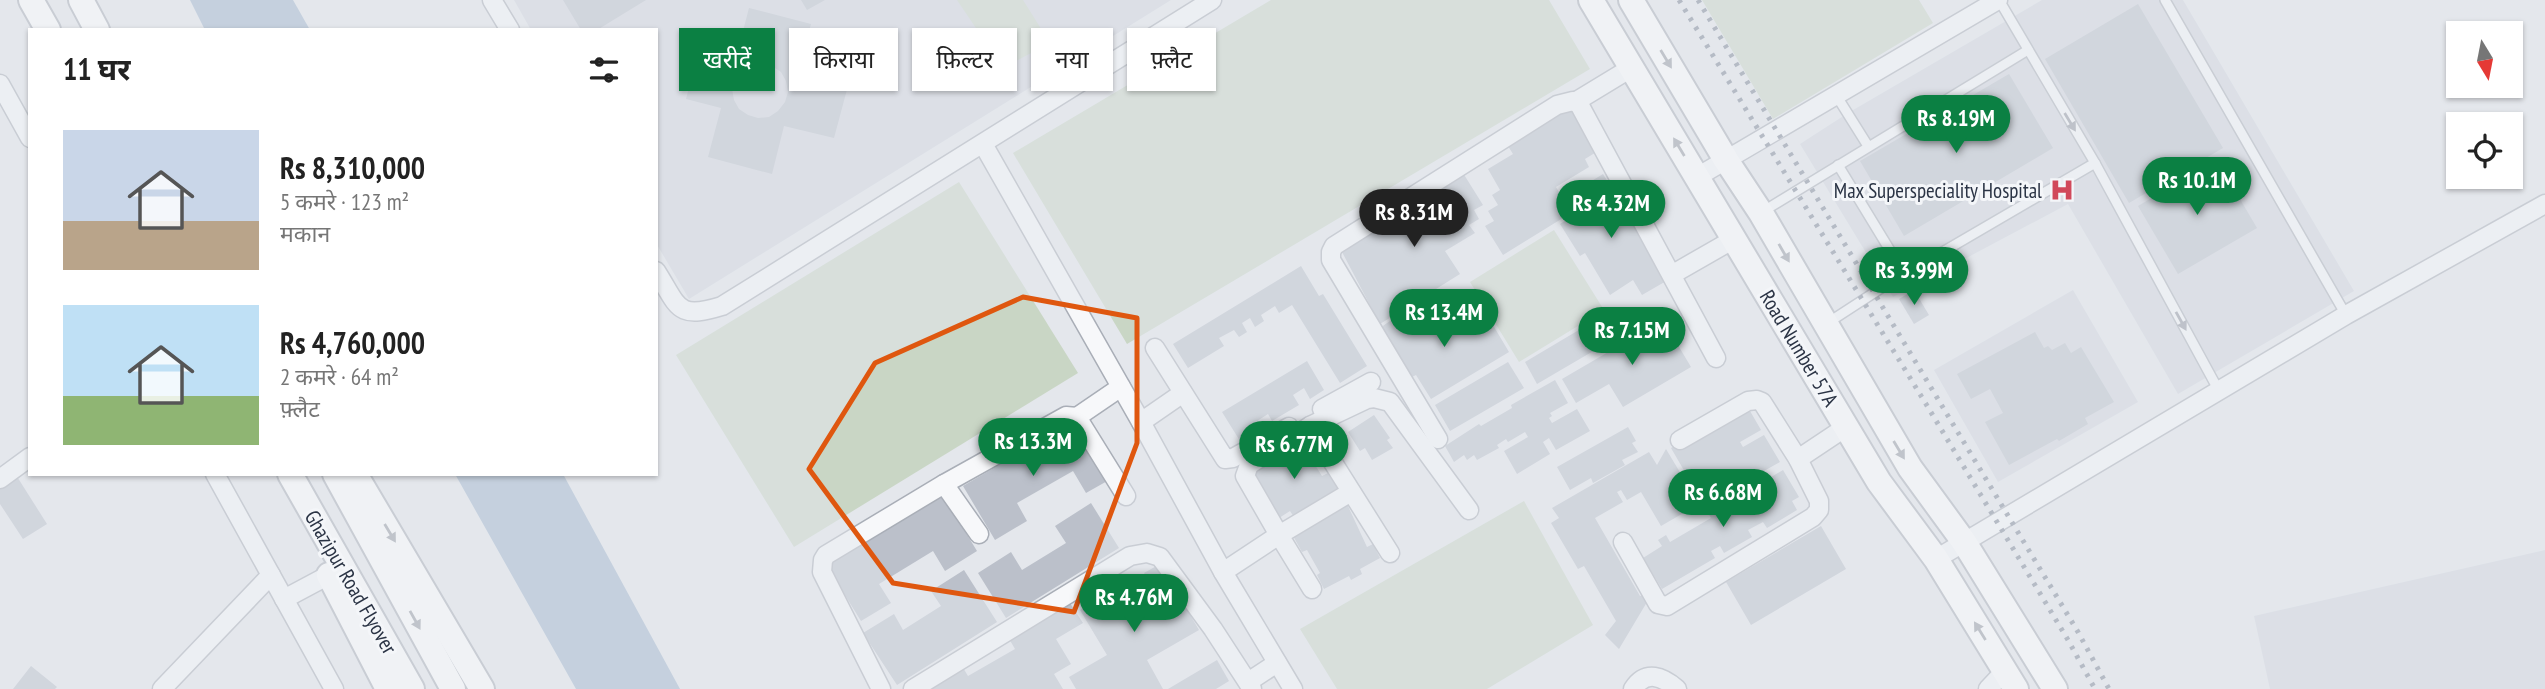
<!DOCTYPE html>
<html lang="hi">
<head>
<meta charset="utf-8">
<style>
  :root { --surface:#fff; --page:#f6f6f6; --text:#222; --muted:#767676; --accent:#0b8043 }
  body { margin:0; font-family:"PT Sans Narrow","Noto Sans Devanagari",sans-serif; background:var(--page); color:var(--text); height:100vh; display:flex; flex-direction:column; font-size:26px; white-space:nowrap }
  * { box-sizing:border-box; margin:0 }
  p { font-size:23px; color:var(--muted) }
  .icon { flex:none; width:38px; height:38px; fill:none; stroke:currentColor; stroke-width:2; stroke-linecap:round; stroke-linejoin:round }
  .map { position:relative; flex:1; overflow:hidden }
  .drawer { position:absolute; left:28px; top:28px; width:630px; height:448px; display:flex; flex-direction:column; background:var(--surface); border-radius:0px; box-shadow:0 2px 5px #0004 }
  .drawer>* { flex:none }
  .top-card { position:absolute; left:679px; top:28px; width:665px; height:63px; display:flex; gap:14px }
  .needle { width:46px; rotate:170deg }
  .controls { position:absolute; left:2446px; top:21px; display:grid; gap:14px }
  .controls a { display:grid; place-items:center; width:77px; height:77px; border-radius:0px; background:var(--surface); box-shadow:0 2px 5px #0004; font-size:35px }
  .price { position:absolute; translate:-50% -60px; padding:0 16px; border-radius:24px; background:var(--accent); color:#fff; font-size:23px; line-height:46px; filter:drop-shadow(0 2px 4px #0008) }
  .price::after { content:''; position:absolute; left:50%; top:42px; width:21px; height:16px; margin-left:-10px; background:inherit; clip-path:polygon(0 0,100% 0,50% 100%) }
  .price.on { background:#222; color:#fff }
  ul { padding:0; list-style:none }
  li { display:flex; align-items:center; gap:21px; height:175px; padding:0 35px }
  li span { display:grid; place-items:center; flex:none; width:196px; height:140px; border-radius:0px; color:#555 }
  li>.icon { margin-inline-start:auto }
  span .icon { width:84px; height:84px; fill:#fffc; stroke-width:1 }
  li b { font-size:30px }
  h2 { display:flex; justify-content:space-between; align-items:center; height:84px; padding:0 35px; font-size:30px }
  .pill { padding:0 24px; border-radius:0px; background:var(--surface); box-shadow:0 2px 5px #0004; font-size:24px; line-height:63px }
  .pill.on { background:var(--accent); color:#fff }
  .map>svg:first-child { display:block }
  .built { fill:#d2d6de }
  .green { fill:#c9d6c5 }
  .water { fill:#9fb4cc }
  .building { fill:#bbc0ca; fill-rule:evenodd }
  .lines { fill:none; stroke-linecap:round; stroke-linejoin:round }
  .lane-casing { stroke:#a9aeb7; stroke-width:12 }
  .street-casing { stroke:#a9aeb7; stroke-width:21 }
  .secondary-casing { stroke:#a9aeb7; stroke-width:28 }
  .lane { stroke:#f7f8fa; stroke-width:9 }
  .street { stroke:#f7f8fa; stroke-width:18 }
  .secondary { stroke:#fff; stroke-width:24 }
  .rail { stroke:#7d8696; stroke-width:5; stroke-dasharray:3.5 7; stroke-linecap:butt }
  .oneway { fill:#959aa2 }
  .oneway2 { fill:#9196a0 }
  .marked { fill:none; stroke:#df570f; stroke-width:5; stroke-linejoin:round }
  .labels { text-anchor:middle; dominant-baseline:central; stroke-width:6; stroke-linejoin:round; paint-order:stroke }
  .poi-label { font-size:21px; fill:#2b3445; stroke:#f4f6f9; text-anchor:end }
  .street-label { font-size:21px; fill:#2b3445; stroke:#f4f6f9 }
</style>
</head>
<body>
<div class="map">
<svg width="2545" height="689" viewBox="0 0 2545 689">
  <rect width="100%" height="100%" fill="#e4e7ec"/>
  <g class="built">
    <polygon points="514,0 1171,0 689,299 656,243 656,30 531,30"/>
    <polygon points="2042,0 2183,0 2354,291 2178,394 2068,204 1893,297 1800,144 1848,113"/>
    <polygon points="2073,290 2138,402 1998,482 1934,370"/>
    <polygon points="2545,550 2545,689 2270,689 2254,616"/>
  </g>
  <g class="green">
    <polygon points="957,0 1023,0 1050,43 1003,68"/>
    <polygon points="1271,0 1549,0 1590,69 1127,344 1013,153"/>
    <polygon points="1702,0 1919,0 1933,23 1773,119"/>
    <polygon points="959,182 1078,373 794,547 676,355"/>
    <polygon points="1554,230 1604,310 1519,362 1470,282"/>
    <polygon points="1524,501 1593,625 1487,689 1337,689 1300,629"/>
  </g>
  <g class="water">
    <polygon points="190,0 293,0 310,30 205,30"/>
    <polygon points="455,474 563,474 680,689 576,689"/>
  </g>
  <g class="building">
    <polygon points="563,0 646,0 597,30 581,30"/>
    <polygon points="801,0 825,0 807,10"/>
    <polygon points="2138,4 2223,148 2129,203 2045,59"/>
    <path d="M 749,8 L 811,24 L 799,69 L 849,82 L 834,138 L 784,126 L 772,174 L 708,157 L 721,108 L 686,99 L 700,44 L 737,54 ZM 761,63 L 772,66 L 781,72 L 786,81 L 788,92 L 785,102 L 778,111 L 769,117 L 758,118 L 748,115 L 739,109 L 734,100 L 732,89 L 735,78 L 741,70 L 751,64 Z"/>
    <polygon points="2009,74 2053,148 1904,236 1860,161"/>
    <polygon points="1570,105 1598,151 1585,159 1589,167 1556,187 1571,213 1503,255 1485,226 1494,221 1488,211 1498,205 1492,195 1500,190 1488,169 1513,154 1506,143"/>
    <polygon points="2217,160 2257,228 2178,274 2138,206"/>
    <polygon points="1463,173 1483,205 1474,210 1479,219 1469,225 1475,233 1445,251 1460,274 1380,324 1342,252"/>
    <polygon points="1603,174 1668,280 1642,295 1633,280 1610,295 1585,253 1580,256 1560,224 1582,210 1572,193"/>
    <polygon points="1301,266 1319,296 1323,294 1367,366 1340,383 1292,305 1279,313 1275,306 1261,315 1264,321 1255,327 1250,318 1242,323 1247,332 1239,337 1234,330 1219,338 1224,346 1188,368 1173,344"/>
    <polygon points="1914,290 1929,315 1914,324 1899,299"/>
    <polygon points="1410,307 1426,333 1462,311 1467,319 1484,310 1509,352 1431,399 1416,375 1408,379 1380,328"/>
    <polygon points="1663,320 1691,367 1623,407 1609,384 1576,403 1562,379"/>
    <polygon points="1594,321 1607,343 1537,384 1525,362"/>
    <polygon points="2035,332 2044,348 2048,346 2052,350 2065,343 2071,353 2081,347 2114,402 2085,418 2088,424 2059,441 2057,439 2009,465 1985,422 2003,413 1990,389 1971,399 1957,374"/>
    <polygon points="1307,361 1324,390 1310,399 1304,388 1293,395 1299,405 1272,421 1268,414 1254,423 1258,430 1240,441 1222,412"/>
    <polygon points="1508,362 1524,388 1450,431 1435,405"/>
    <polygon points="1555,380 1568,403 1550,413 1552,416 1549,418 1552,423 1577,409 1590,431 1556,450 1549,438 1543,442 1550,454 1517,474 1504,451 1528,437 1525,432 1508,442 1506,439 1497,445 1499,448 1477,460 1474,455 1467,460 1464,455 1454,462 1445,446 1479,424 1481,426 1512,408 1511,405"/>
    <polygon points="1746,404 1761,430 1740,442 1743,447 1764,435 1780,462 1746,481 1739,469 1735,471 1742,483 1704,505 1671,448"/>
    <polygon points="1374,415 1390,438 1387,440 1393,448 1372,460 1365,448 1360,451 1348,432"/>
    <polygon points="1075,421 1109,480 1086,493 1073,471 1017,503 1027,521 995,540 963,486"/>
    <polygon points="1628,427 1636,441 1632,443 1638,452 1622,460 1625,465 1593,483 1591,478 1570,490 1557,467"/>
    <polygon points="1304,436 1316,454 1310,457 1322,476 1328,473 1340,492 1296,520 1290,511 1279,518 1248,471"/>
    <polygon points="1666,449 1699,504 1661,526 1641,492 1627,500 1621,490 1617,492 1623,502 1595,518 1640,596 1643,595 1647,602 1619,649 1605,635 1616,621 1584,566 1578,569 1551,523 1559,518 1552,508 1649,452 1657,465"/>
    <polygon points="1783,470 1799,497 1792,501 1797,510 1767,528 1763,522 1748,530 1752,537 1724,553 1720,546 1711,551 1715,558 1662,589 1643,558 1662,546 1658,540 1666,535 1670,542 1711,518 1708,513 1716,508 1715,505 1725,499 1727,503"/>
    <polygon points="16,475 47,524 23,539 0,504 0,486"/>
    <polygon points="941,492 977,551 945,571 933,551 879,584 891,603 861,621 825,563"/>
    <polygon points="1091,503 1119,548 1006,618 978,573 1011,552 1022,570 1066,543 1055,526"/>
    <polygon points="1347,504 1367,547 1373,544 1380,558 1360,569 1362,574 1351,580 1349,576 1324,589 1317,575 1320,573 1307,550 1302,552 1292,534"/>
    <polygon points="1821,526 1846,569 1751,625 1726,582"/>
    <polygon points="1160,564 1199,630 1147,660 1163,689 1076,689 1069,677 1107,655 1080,610 1115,590 1121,600 1150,583 1144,573"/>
    <polygon points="964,570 997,622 897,685 863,633 894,614 903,630 941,606 931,591"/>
    <polygon points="1068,600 1083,623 1056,639 1071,664 1054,674 1063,689 926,689 962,666 968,676 1015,649 1008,637"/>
    <polygon points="1217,660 1229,681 1216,689 1168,689"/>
    <polygon points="31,666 57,687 55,689 13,689"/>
  </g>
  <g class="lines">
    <g class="lane-casing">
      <g id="lane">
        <polyline points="1999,0 2095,163 2219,391"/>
        <polyline points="2165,0 2346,315"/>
        <polyline points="1836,95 1868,146"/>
        <polyline points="1838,165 1905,275"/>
        <polyline points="1762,212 2028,50"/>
        <polyline points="1826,324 1886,285 2095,163"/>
      </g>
    </g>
    <g class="street-casing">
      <g id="street">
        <polyline points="492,0 510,30"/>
        <polyline points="0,84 30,138"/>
        <polyline points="1575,102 1631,68"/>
        <polyline points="983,144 1141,422 1223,572 1293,689"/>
        <polyline points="1697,177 1998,0"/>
        <path d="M 656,271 C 679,307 676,320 722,306 L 1212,0"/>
        <polyline points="1673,274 1734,239"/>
        <polyline points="1155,348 1225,459 1233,458 1289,427"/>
        <polyline points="1322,409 1371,382"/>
        <polyline points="1077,417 1121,387"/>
        <polyline points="1141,422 1183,393"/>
        <polyline points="1310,426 1390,553"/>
        <polyline points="1438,439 1331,260 1331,252 1334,246 1557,105 1573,101 1579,104 1716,358"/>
        <polyline points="1798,459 1846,427"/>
        <polyline points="215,474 334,689"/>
        <polyline points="0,479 30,457"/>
        <polyline points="944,484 979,534"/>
        <polyline points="1623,542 1658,604 1667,606 1813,517 1819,510 1819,501 1798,459 1762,402 1757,400 1748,401 1680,440"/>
        <polyline points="1936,559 2346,315 2545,204"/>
        <polyline points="1223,572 1279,535 1245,476 1249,465 1310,426 1367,399 1374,398 1390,402 1469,510"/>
        <polyline points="1312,589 1279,535 1351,492"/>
        <polyline points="284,599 329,575"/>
        <polyline points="1248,682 1277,663"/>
        <polyline points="162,689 271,575"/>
        <polyline points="881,689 822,572 823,560 826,555 944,484 1066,416 1077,417 1126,496"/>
        <polyline points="913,689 1130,556 1147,553 1160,557 1213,629 1252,689"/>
        <path d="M 1633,689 C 1646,669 1663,677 1677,689"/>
        <polyline points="1988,689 2005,671"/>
      </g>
    </g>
    <g class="secondary-casing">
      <g id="secondary">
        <polyline points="31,0 48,30"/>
        <polyline points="81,0 97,30"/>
        <polyline points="1591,0 1879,482 1936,559 2016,689"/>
        <polyline points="1631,0 1726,160 1761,213 1910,468 1964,542 2055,689"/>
        <polyline points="290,474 412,689"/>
        <polyline points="335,474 453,689"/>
        <polyline points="355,474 482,689"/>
        <polyline points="329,575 388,689"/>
      </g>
    </g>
    <use href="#lane" class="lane"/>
    <use href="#street" class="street"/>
    <use href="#secondary" class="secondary"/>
    <g class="rail">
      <polyline points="1679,0 1926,404 2068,640 2095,689"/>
      <polyline points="1698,0 2078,632 2109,689"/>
    </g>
  </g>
  <defs><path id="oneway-solid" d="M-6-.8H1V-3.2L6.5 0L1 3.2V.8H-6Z" transform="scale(1.75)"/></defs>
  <g class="oneway">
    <use href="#oneway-solid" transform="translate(1666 59) rotate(59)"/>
    <use href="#oneway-solid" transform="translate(1679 147) rotate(-121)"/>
    <use href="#oneway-solid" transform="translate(1784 253) rotate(60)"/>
    <use href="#oneway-solid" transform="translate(1899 450) rotate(59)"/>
    <use href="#oneway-solid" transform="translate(390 533) rotate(59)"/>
    <use href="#oneway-solid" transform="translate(415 620) rotate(61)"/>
    <use href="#oneway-solid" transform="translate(1980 631) rotate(-122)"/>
  </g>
  <g class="oneway2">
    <use href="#oneway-solid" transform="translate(2070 122) rotate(59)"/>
    <use href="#oneway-solid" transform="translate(2181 321) rotate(61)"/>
  </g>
  <path d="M0 0H2545V689H0ZM 1023,297 L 1137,318 L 1137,443 L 1074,612 L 893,583 L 809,469 L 875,363 Z" fill="#e4e7ec" fill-opacity=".55" fill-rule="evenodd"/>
  <path class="marked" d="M 1023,297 L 1137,318 L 1137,443 L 1074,612 L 893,583 L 809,469 L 875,363 Z"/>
  <defs>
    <g id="hospital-bare" transform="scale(1.89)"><path d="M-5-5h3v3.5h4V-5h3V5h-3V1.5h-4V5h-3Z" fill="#d1495b" stroke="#f4f6f9" stroke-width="2.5" paint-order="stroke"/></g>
  </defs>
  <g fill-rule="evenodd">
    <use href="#hospital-bare" x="2062" y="190"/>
  </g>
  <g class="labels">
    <g class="poi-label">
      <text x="2042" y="190">Max Superspeciality Hospital</text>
    </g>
    <g class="street-label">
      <text transform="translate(1799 348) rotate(59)">Road Number 57A</text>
      <text transform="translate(351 582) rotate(60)">Ghazipur Road Flyover</text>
    </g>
  </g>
</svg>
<div class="controls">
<a><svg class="needle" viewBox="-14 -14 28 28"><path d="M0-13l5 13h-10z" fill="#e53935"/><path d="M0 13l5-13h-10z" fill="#767676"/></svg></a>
<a><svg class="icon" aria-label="locate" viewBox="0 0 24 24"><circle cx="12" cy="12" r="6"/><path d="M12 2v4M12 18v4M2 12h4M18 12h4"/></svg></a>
</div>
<b class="price" style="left:1956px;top:155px">Rs 8.19M</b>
<b class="price" style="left:2197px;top:217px">Rs 10.1M</b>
<b class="price" style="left:1611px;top:240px">Rs 4.32M</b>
<b class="price on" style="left:1414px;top:249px">Rs 8.31M</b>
<b class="price" style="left:1914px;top:307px">Rs 3.99M</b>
<b class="price" style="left:1444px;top:349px">Rs 13.4M</b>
<b class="price" style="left:1632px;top:367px">Rs 7.15M</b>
<b class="price" style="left:1033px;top:478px">Rs 13.3M</b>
<b class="price" style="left:1294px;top:481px">Rs 6.77M</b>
<b class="price" style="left:1723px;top:529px">Rs 6.68M</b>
<b class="price" style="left:1134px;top:634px">Rs 4.76M</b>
<div class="top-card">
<a class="pill on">खरीदें</a>
<a class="pill">किराया</a>
<a class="pill">फ़िल्टर</a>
<a class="pill">नया</a>
<a class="pill">फ़्लैट</a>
</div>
<section class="drawer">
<h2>11 घर<svg class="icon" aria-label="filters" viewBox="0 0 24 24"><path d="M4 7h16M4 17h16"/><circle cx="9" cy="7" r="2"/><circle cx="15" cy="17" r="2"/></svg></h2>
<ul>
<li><span style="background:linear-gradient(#c9d6e8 65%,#b9a48a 0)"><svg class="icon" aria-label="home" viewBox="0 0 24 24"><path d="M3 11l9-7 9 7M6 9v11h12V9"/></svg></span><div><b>Rs 8,310,000</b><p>5 कमरे · 123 m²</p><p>मकान</p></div></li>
<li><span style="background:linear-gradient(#bfe0f5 65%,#8fb573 0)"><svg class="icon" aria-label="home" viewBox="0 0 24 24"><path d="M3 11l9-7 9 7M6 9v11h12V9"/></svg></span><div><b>Rs 4,760,000</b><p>2 कमरे · 64 m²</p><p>फ़्लैट</p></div></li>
</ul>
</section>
</div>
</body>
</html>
